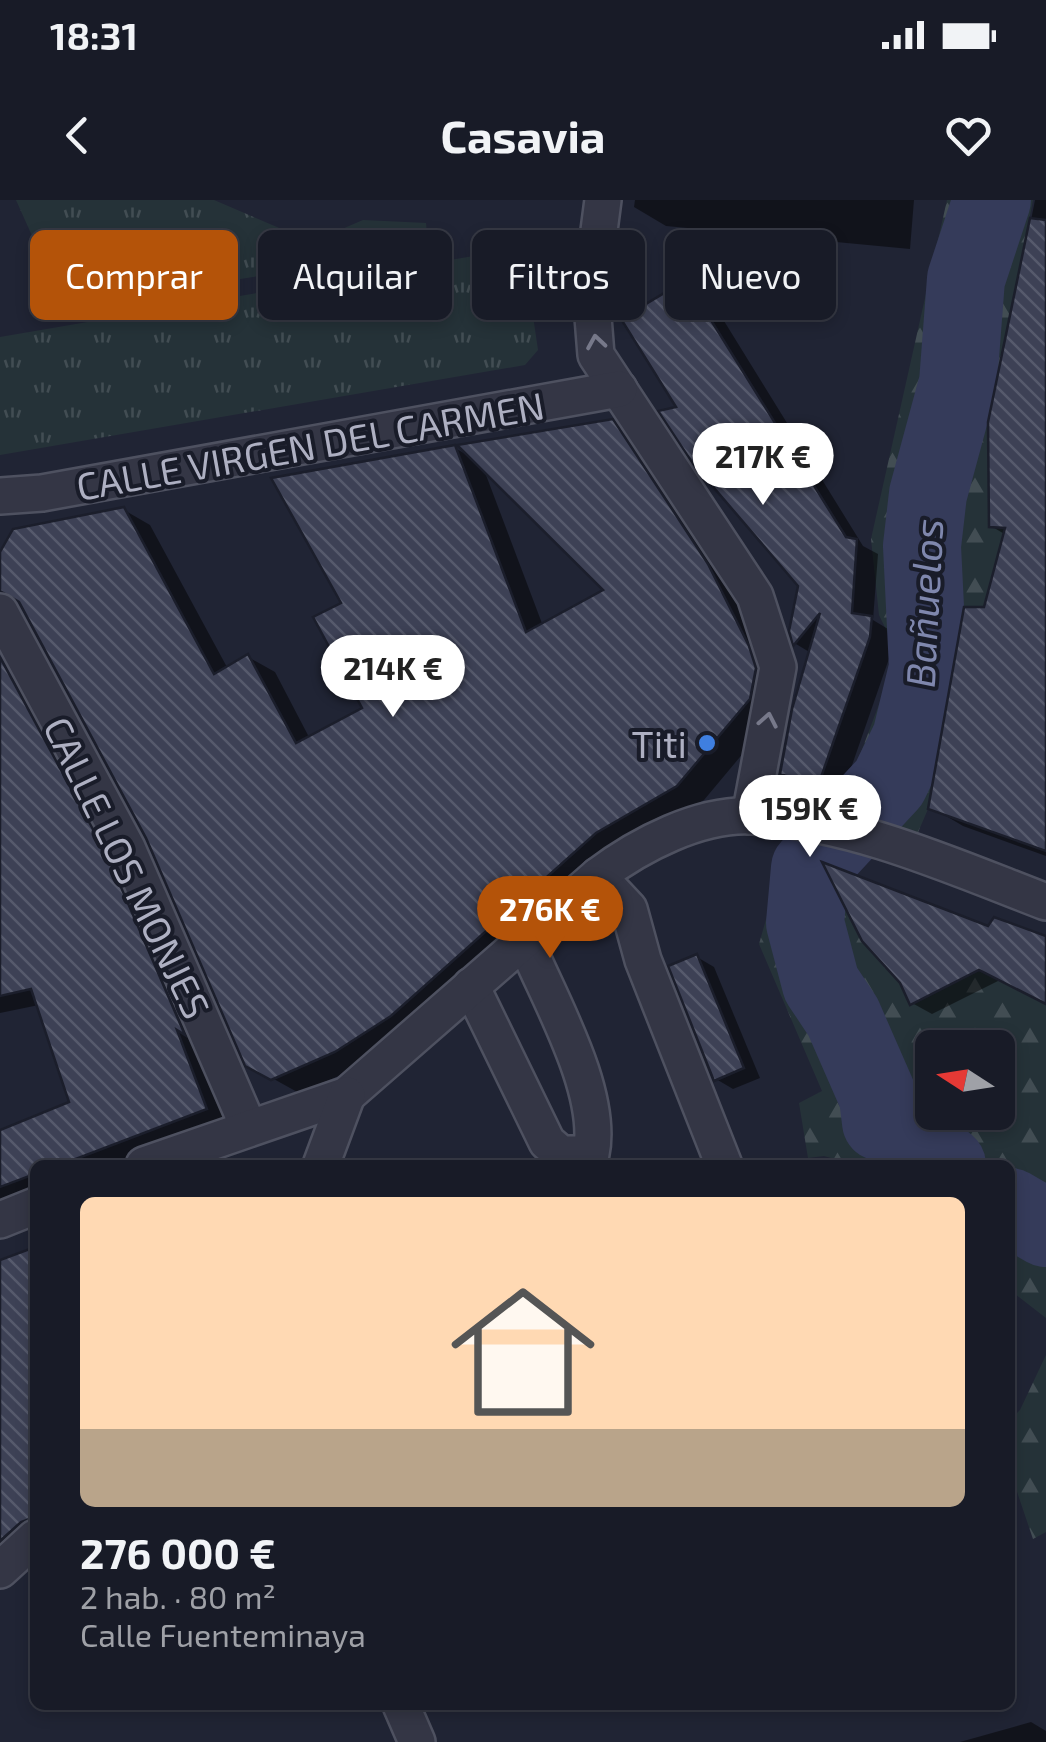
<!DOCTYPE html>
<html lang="es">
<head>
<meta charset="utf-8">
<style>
  :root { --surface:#181b27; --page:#252833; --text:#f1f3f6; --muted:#9fa1a7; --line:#363944; --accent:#b45309 }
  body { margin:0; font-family:"Exo 2",sans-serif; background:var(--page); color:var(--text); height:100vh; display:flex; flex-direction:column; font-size:38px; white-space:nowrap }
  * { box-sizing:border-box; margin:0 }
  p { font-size:32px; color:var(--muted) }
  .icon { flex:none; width:55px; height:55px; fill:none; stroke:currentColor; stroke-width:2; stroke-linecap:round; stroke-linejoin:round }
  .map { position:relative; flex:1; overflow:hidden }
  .drawer { position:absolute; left:30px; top:960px; width:985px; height:550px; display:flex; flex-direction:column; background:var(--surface); border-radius:15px; box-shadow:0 5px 15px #0003,0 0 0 2px var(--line) }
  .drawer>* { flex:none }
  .hud { position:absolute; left:30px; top:30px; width:988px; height:90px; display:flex; gap:20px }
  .needle { width:65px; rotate:282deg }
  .fabs { position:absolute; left:915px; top:830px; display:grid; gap:20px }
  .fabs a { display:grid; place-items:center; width:100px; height:100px; border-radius:15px; background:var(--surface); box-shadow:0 5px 15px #0003,0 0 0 2px var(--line); font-size:50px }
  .price { position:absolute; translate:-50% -85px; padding:0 22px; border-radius:35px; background:#fff; color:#222; font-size:32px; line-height:65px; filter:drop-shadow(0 2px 5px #0008) }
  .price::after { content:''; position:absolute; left:50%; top:60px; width:30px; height:22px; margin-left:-15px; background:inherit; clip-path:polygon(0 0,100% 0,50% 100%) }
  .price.active { background:var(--accent); color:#fff }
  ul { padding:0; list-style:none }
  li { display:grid; align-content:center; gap:20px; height:530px; padding:0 50px }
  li+li { border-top:2px solid var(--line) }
  li span { display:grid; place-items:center; height:310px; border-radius:15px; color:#555 }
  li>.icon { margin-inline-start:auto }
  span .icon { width:180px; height:180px; fill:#fffc; stroke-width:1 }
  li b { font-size:42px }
  .pill { padding:0 35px; border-radius:15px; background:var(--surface); box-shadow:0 5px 15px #0003,0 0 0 2px var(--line); font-size:35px; line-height:90px }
  .pill.active { background:var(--accent); color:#fff }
  .status { display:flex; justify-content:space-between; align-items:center; height:70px; padding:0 50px; background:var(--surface); direction:ltr }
  .status svg { height:28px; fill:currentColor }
  header { display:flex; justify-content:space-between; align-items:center; height:130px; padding:0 50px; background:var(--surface); font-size:45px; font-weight:700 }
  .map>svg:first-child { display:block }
  .grass { fill:url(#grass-tufts) }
  .forest { fill:url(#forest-firs); fill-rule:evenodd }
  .shadow { fill:#0007; fill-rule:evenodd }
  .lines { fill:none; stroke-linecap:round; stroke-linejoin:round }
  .river { stroke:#353b5a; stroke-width:78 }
  .building { fill:url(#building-back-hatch); stroke:#1b1e2b; stroke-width:2.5 }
  .street-casing { stroke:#4e5160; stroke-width:40 }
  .street { stroke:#343645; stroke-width:35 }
  .oneway { stroke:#77798a }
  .shop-dot { fill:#3f7fe0; stroke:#191c29; stroke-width:4 }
  .labels { text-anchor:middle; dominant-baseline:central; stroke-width:8; stroke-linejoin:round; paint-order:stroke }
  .street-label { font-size:38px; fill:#aeb0c2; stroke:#191c29 }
  .poi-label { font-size:38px; fill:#aeb0c2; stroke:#191c29; text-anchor:end }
  .water-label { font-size:40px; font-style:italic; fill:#7f87ad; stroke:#191c29 }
</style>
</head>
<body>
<div class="status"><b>18:31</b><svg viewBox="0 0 49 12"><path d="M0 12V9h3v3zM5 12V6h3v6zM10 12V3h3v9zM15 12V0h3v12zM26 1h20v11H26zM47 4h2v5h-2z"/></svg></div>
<header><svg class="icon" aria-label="back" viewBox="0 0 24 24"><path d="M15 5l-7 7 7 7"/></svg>Casavia<svg class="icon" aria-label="heart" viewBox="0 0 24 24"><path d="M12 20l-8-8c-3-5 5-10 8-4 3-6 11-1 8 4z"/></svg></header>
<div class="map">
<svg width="1046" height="1542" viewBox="0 0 1046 1542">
  <defs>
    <pattern id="grass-tufts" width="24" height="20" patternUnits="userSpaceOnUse" patternTransform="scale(2.5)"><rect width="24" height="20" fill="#253238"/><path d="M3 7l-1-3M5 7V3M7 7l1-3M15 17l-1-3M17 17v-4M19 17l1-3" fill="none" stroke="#424d53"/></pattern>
    <pattern id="forest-firs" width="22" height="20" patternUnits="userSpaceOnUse" patternTransform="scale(2.5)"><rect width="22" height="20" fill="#253238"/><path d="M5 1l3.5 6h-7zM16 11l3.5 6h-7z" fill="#424d53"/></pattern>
    <pattern id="building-back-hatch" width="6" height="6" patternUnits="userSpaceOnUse" patternTransform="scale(2.5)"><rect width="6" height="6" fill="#3d4155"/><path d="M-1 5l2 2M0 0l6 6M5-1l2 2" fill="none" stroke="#565a6c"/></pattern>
  </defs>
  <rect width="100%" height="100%" fill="#202434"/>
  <g class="grass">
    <polygon points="16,0 214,0 312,42 363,20 426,23 428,49 64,107"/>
    <polygon points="503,51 525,62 538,150 525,165 0,255 0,137"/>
  </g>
  <g class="forest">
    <polygon points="947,0 1033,0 988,235 989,327 1023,328 984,407 964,407 928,609 910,651 844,633 843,600 898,454 879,415 871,339"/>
    <path d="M 782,664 L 830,678 L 862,741 L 900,783 L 910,804 L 962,761 L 1046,805 L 1046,1118 L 1010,1090 L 1010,965 L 855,965 L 824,956 L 808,958 L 799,903 L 822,891 L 759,744 ZM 932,848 L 998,848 L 998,912 L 932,912 Z"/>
    <polygon points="1046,1155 1046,1332 1033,1339 1010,1271 1010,1220 1020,1210"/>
  </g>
  <g class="shadow">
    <polygon points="635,0 914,0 910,49 666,26 634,7"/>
    <polygon points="1035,0 1046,0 1046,656 963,626 931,607 1006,335 991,326 991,222"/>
    <polygon points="686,83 708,95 863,346 878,354 873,420 893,432 892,450 841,597 782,573 811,453 796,444 791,431 801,385 680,209"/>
    <path d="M 612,222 L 639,237 L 734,381 L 776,514 L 704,600 L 622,647 L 362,866 L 299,893 L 247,864 L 124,310 L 150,325 L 228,469 L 248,457 L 275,472 L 310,539 L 365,510 L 344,404 L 455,248 L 469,256 ZM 483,267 L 607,391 L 543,426 Z"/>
    <polygon points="8,475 33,490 131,673 230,922 114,965 35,965 35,994 0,1007 0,932 72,903 39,805 0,813 0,477"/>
    <polygon points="989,729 1046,739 1046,803 1000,780 932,814 912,803"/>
    <polygon points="697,757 714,767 760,878 733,889 716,879"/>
    <polygon points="35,1050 35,1346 0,1370 0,1062"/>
    <polygon points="1031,1522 1046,1531 1046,1542 960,1542"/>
  </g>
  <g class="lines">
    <g class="river">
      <polyline points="947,965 914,938 881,922 878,897 843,817 821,784 805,723 810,668 889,583 911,538 928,468 922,346 928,294 958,183 966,79 992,0"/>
      <polyline points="1010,1007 1046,1028"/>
    </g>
  </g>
  <g class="building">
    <polygon points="1030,18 1046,20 1046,651 928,609 964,407 984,407 1005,328 989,327 988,222"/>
    <polygon points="686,80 846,337 857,339 852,413 872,416 870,437 818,586 780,574 792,509 820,413 793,446 789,431 798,386 691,261 658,211 676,207 621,119"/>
    <polygon points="613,219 708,364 749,446 756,468 750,499 677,586 596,633 391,816 335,852 271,880 245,866 146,638 19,402 0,391 0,352 13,329 124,307 214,474 248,454 296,543 362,508 313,417 341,403 271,278 455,245 526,432 603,390 457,245"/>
    <polygon points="0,457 108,657 185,835 177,830 207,909 60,965 35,965 35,974 0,987 0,930 69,902 31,789 0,796"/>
    <polygon points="822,662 988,726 994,717 1046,736 1046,804 979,770 910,805 900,783 862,741"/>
    <polygon points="697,754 744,868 714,881 668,766"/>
    <polygon points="35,1047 35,1317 21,1322 0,1341 0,1060"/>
  </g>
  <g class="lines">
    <g class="street-casing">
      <g id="street">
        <polyline points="603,0 591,92 596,155 755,396 778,467 750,616"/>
        <polyline points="0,296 42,293 619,189"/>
        <polyline points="0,412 127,648 248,926"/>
        <polyline points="598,676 629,709 643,760 724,965"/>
        <path d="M 471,786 L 547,942 L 561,954 L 591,954 C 604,892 549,799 525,741"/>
        <path d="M 144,965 L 347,895 L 598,676 C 639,645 700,613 753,616 C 855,622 952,666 1046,702"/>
        <polyline points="321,965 347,895"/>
        <polyline points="0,1020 35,1006"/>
        <polyline points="0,1370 35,1338"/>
        <polyline points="401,1505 417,1542"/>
      </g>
    </g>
    <use href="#street" class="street"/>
  </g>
  <defs><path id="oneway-chevron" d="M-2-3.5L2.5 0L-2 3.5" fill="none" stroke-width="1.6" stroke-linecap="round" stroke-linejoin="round" transform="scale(2.5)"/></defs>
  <g class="oneway">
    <use href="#oneway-chevron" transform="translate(596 142) rotate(-99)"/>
    <use href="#oneway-chevron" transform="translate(768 520) rotate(-79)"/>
  </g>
  <circle class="shop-dot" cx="707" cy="543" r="10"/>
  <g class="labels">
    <g class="street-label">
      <text transform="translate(310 245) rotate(-10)">CALLE VIRGEN DEL CARMEN</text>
      <text transform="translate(128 667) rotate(64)">CALLE LOS MONJES</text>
    </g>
    <g class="poi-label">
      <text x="687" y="543">Titi</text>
    </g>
    <g class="water-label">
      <text transform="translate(923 403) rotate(-87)">Bañuelos</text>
    </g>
  </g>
</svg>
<div class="fabs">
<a><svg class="needle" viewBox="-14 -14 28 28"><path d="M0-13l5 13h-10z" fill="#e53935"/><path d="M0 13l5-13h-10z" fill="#9fa1a7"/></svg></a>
</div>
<b class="price" style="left:763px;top:308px">217K €</b>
<b class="price" style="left:393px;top:520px">214K €</b>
<b class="price" style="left:810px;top:660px">159K €</b>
<b class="price active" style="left:550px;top:761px">276K €</b>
<div class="hud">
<a class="pill active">Comprar</a>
<a class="pill">Alquilar</a>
<a class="pill">Filtros</a>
<a class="pill">Nuevo</a>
</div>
<section class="drawer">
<ul>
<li><span style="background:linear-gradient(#ffd9b3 75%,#b9a48a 0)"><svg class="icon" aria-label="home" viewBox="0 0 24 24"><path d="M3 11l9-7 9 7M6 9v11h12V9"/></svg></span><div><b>276 000 €</b><p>2 hab. · 80 m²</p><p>Calle Fuenteminaya</p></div></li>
</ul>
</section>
</div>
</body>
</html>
